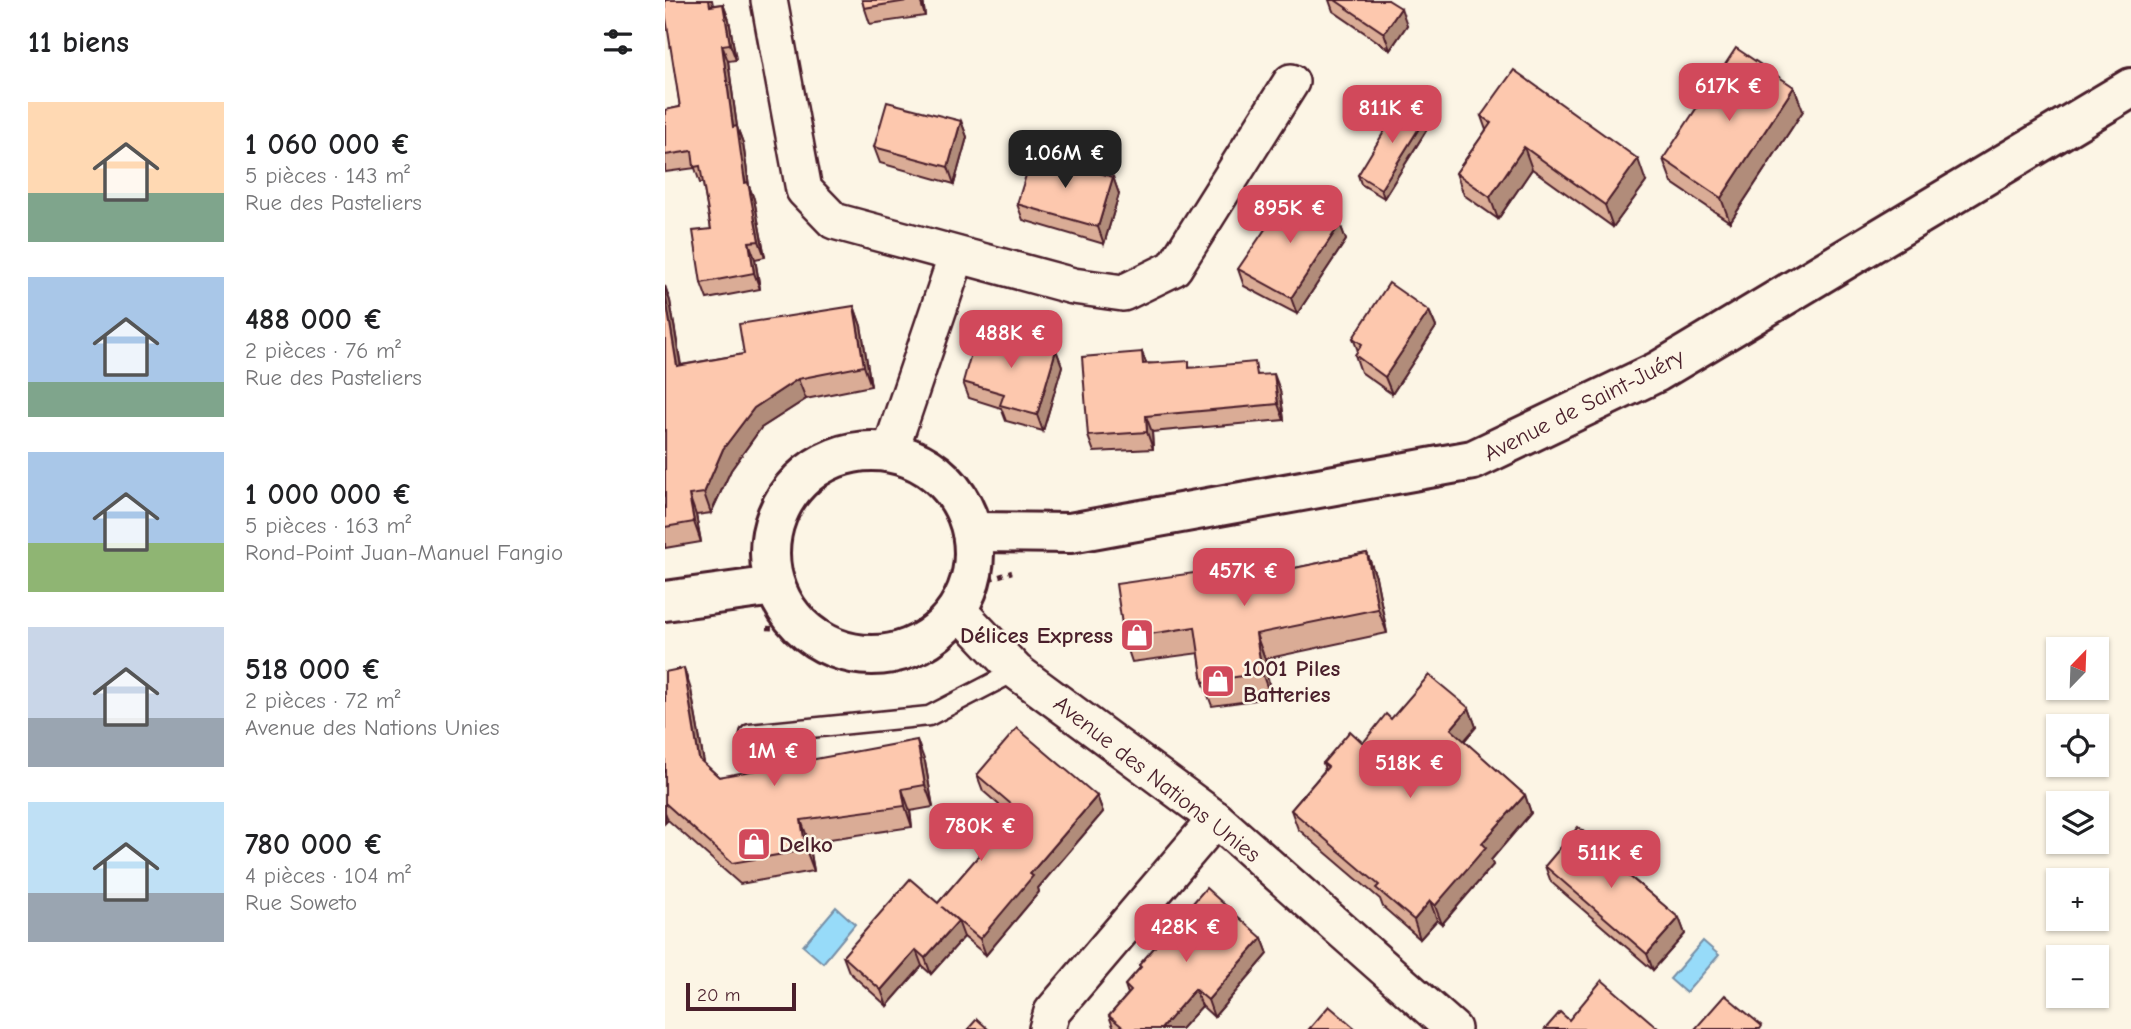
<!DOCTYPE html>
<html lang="fr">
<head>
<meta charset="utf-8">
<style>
  :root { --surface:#fff; --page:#f2f2f2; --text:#202124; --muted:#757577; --accent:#d1495b }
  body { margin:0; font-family:"Comic Neue",sans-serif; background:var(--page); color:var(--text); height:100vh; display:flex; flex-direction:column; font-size:26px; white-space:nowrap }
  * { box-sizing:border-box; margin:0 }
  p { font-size:23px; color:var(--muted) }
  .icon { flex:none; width:38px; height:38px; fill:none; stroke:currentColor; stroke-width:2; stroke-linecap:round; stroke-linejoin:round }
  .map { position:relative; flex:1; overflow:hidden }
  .panel { display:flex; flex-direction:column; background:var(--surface); width:665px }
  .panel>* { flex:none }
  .needle { width:46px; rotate:23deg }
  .buttons { position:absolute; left:1381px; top:637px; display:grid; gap:14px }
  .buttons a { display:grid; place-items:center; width:63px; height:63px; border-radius:0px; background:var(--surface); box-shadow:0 2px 5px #0004; font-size:35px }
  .scale { position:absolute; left:21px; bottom:18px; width:110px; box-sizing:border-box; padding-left:7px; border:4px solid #4a1f2b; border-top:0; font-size:19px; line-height:24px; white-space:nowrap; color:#4a1f2b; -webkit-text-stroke:5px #fcf5e5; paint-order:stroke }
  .price { position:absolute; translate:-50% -60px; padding:0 16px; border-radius:14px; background:var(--accent); color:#fff; font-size:23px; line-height:46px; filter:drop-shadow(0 2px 4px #0008) }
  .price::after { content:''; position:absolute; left:50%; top:42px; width:21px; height:16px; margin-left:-10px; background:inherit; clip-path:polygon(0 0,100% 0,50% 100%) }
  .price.current { background:#222; color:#fff }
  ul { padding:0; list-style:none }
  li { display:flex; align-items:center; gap:21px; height:175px; padding:0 28px }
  li span { display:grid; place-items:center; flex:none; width:196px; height:140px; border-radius:0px; color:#555 }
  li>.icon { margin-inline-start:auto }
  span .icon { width:84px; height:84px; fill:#fffc; stroke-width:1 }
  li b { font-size:30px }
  h2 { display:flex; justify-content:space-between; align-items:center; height:84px; padding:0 28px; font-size:30px }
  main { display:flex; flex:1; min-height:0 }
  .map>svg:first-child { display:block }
  .water { fill:#97dbf9; stroke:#7890a7; stroke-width:2 }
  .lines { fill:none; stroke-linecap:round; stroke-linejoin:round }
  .lane-casing { stroke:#4a1f2b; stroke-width:23 }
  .street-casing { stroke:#4a1f2b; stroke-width:40 }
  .secondary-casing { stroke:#4a1f2b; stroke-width:44 }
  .path { stroke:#4a1f2b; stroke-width:4.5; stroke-dasharray:5 5; stroke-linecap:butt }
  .lane { stroke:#fcf5e5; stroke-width:18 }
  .street { stroke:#fcf5e5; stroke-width:35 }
  .secondary { stroke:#fcf5e5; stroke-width:38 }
  .wall { fill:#daac96; stroke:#4a1f2b; stroke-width:2 }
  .shaded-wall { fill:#b18c7a; stroke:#4a1f2b; stroke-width:2 }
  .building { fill:#fdc8ae; stroke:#4a1f2b; stroke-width:2 }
  .labels { text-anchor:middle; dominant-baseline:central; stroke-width:5; stroke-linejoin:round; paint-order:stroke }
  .street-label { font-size:23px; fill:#4a1f2b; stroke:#fcf5e5 }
  .poi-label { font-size:23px; font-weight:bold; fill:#4a1f2b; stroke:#fcf5e5; text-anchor:start }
</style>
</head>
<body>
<main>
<section class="panel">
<h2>11 biens<svg class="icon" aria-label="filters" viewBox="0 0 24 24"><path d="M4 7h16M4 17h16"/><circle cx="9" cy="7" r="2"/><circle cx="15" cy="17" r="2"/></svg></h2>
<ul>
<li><span style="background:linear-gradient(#ffd9b3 65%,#7fa58c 0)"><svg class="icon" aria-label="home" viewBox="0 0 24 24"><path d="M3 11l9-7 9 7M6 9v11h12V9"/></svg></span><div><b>1 060 000 €</b><p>5 pièces · 143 m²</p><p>Rue des Pasteliers</p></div></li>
<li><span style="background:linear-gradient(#a9c7e8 75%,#7fa58c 0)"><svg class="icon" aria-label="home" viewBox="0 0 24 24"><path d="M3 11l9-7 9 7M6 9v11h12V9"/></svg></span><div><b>488 000 €</b><p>2 pièces · 76 m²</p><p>Rue des Pasteliers</p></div></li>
<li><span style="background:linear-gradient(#a9c7e8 65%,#8fb573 0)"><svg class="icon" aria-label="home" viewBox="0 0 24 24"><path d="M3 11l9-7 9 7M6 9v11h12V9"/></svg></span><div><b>1 000 000 €</b><p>5 pièces · 163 m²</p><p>Rond-Point Juan-Manuel Fangio</p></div></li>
<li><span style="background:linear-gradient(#c9d6e8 65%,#9aa5b1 0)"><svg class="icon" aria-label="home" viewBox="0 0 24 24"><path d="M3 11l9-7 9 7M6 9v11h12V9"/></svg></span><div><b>518 000 €</b><p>2 pièces · 72 m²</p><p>Avenue des Nations Unies</p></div></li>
<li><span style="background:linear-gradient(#bfe0f5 65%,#9aa5b1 0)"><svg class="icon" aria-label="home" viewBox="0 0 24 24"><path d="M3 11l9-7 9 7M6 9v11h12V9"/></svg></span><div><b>780 000 €</b><p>4 pièces · 104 m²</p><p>Rue Soweto</p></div></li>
</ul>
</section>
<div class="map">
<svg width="1466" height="1029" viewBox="0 0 1466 1029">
  <rect width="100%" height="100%" fill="#fcf5e5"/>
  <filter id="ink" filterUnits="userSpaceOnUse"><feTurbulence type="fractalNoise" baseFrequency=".0143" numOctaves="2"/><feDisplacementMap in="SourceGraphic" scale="14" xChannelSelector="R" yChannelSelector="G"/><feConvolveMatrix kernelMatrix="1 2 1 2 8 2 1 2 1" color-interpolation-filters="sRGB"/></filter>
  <g filter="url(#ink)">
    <g class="water">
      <polygon points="171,907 190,924 158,963 138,946"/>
      <polygon points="1038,941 1054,955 1021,993 1005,979"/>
    </g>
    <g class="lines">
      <g class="lane-casing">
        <polyline id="lane" points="85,734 264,716 351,671"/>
      </g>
      <g class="street-casing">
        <g id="street">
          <polyline points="104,0 139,190 169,221 408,286 458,293 509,268 626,82"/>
          <polyline points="225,452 292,255"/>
          <polyline points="292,609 351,671 551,819 788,1029"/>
          <polyline points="382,1029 387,1012 551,819"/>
        </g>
      </g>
      <g class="secondary-casing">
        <g id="secondary">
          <circle cx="207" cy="553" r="102"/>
          <polyline points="307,532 405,533 808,460 992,372 1466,88"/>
          <polyline points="0,601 109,586"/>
        </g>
      </g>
      <g class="path">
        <polyline points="315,582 347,572"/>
        <polyline points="102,628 140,630"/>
      </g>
      <use href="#lane" class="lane"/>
      <use href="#street" class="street"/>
      <use href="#secondary" class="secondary"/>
    </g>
    <g class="wall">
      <polygon points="0,0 47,0 48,5 58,4 64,20 71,60 63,61 72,127 78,143 84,186 89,199 100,257 90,259 95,289 42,299 36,283 46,229 38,183 35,183 30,168 0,172 0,110 15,107"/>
      <polygon points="197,0 258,0 260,16 205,24"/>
      <polygon points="664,0 723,0 742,25 725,50 668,11"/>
      <polygon points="1138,111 1065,222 1007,183 998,159"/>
      <polygon points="816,116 981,182 948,227 867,169 833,219 799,195 791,173 821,130"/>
      <polygon points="296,121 302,137 289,184 215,163 209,147"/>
      <polygon points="764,126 719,198 696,184 693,175"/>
      <polygon points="448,177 454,194 439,244 358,220 352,204"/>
      <polygon points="675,224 681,240 632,314 579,286 573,269"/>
      <polygon points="0,286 5,301 16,365 79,354 189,306 196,326 206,386 141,399 96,428 66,470 46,513 31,515 36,542 0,548"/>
      <polygon points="764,311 771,327 727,394 696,372 690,355 693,351 688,338"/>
      <polygon points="344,343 391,350 397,366 378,431 341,421 336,408 304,398 298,382"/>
      <polygon points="477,352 481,363 595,375 615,390 619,420 487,432 488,449 429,452 423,436"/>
      <polygon points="702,553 711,577 722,633 600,659 606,698 547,706 538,682 534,653 467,662 459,638 583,578"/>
      <polygon points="0,672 26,690 39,763 54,777 260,762 268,807 245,811 247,827 144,842 149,871 75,884 3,820 0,823"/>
      <polygon points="804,708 811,727 799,741 860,795 866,813 826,860 828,865 777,924 772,920 755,939 718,907 715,899 633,829 626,810 660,770 658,763 698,743 726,719"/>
      <polygon points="312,775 432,796 438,812 373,888 374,892 321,955 299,937 266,974 257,966 222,1006 184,972 178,956 273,903 348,817 318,791"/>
      <polygon points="880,866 969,880 1014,918 1020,934 988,970 886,882"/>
      <polygon points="597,938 603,954 549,1017 537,1006 516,1029 449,1029 444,1016 463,994 460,985 475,968 474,965"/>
    </g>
    <g class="shaded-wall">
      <polygon points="255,0 258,0 260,16"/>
      <polygon points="58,4 64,20 71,60 65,44"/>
      <polygon points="736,8 742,25 725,50 719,33"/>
      <polygon points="57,45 63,61 72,127 78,143 84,186 89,199 100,257 94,241 68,127"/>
      <polygon points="1129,87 1138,111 1065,222 1056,198"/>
      <polygon points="761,117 764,126 719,198 716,189"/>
      <polygon points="296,121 302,137 289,184 283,167"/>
      <polygon points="859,147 867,169 833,219 825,197"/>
      <polygon points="973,159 981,182 948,227 940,205"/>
      <polygon points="448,177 454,194 439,244 433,227"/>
      <polygon points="675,224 681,240 632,314 626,298"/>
      <polygon points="84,242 90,259 95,289 89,273"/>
      <polygon points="0,286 5,301 19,386 12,366 0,293"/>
      <polygon points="189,306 196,326 206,386 199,366"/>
      <polygon points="764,311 771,327 727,394 720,377"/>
      <polygon points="391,350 397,366 378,431 372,415"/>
      <polygon points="609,374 615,390 619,420 613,404"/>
      <polygon points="133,379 141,399 96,428 66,470 46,513 39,493 58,449 89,408"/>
      <polygon points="481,416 487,432 488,449 482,432"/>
      <polygon points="24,495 31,515 36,542 29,522"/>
      <polygon points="702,553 711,577 722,633 713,609"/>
      <polygon points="591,634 600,659 606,698 597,673"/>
      <polygon points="19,668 26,690 42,780 34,759"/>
      <polygon points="804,708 811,727 793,748 786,729"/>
      <polygon points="252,740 260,762 268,807 260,785"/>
      <polygon points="237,789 245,811 247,827 240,806"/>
      <polygon points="860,795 866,813 826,860 828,865 777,924 770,906 817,843"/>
      <polygon points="432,796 438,812 373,888 374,892 321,955 315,939 365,874"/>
      <polygon points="0,812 3,820 0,823"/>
      <polygon points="136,820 144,842 149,871 141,850"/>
      <polygon points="765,901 772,920 755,939 749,920"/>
      <polygon points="1014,918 1020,934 988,970 982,954"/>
      <polygon points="293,921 299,937 266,974 260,958"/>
      <polygon points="597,938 603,954 549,1017 543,1000"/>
      <polygon points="251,950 257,966 222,1006 216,990"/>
      <polygon points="530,989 537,1006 516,1029 496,1029"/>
    </g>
    <g class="building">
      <polygon points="0,0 44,0 45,6 58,4 65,44 57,45 68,127 72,126 80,183 83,182 94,241 84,242 89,273 36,283 28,231 46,229 35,166 29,167 27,151 0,155 0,110 15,107 0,12"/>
      <polygon points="197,0 248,0 199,8"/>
      <polygon points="670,0 723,0 736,8 719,33"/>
      <polygon points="1071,48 1129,87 1056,198 998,159"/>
      <polygon points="849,70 973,159 940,205 859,147 825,197 791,173 826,123 816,116"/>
      <polygon points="222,102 296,121 283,167 209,147"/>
      <polygon points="737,102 761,117 716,189 693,175"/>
      <polygon points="368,153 448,177 433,227 352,204"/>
      <polygon points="626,191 675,224 626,298 573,269"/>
      <polygon points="724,283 764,311 720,377 690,355 697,344 688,338"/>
      <polygon points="0,293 12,366 79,354 74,324 189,306 199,366 133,379 89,408 58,449 39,493 24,495 29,522 0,527"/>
      <polygon points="312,332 344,343 346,334 391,350 372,415 335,405 339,394 298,382"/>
      <polygon points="477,352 478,364 524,361 524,368 590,362 592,375 609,374 613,404 481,416 482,432 423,436 417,357"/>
      <polygon points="702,553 713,609 591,634 597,673 538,682 530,627 459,638 451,584 578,566 581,578"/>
      <polygon points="19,668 34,759 54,777 252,740 260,785 237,789 240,806 136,820 141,850 67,863 0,803 0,672"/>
      <polygon points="764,675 804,708 786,729 860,795 817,843 821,847 770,906 765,901 749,920 711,888 714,885 626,810 663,767 658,763 685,731 698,743 721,714 726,719"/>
      <polygon points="352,728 432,796 365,874 368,876 315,939 277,907 293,921 260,958 251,950 216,990 178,956 245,879 273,903 353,810 312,775"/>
      <polygon points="913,827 966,871 963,875 1014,918 982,954 880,866"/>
      <polygon points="541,888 597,938 543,1000 530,989 496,1029 460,1029 444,1016 466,991 460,985 476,967 474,965"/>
      <polygon points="937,980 994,1029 880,1029 895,1012 904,1020"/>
      <polygon points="1060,995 1097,1026 1095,1029 1030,1029"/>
      <polygon points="664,1006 691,1029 644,1029"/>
      <polygon points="312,1019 323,1029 303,1029"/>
    </g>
  </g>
  <defs>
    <g id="shop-square" transform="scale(1.75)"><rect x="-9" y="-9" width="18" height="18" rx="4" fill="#d1495b" stroke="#fcf5e5"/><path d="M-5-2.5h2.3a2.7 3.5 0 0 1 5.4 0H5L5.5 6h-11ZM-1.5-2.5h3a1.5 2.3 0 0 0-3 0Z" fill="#fff"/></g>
  </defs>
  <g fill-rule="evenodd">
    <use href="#shop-square" x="472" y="635"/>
    <use href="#shop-square" x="553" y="681"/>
    <use href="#shop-square" x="89" y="844"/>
  </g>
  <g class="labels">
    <g class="street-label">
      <text transform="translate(919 405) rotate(-27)">Avenue de Saint-Juéry</text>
      <text transform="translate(492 779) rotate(38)">Avenue des Nations Unies</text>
    </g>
    <g class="poi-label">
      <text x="448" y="635" text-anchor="end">Délices Express</text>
      <text x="578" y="668">1001 Piles<tspan x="578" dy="26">Batteries</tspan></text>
      <text x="114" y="844">Delko</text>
    </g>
  </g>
</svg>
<div class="buttons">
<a><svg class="needle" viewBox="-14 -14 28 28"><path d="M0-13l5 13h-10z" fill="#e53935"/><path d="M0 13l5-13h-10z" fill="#757577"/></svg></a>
<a><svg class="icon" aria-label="locate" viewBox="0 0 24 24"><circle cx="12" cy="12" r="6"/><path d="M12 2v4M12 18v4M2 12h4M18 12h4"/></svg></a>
<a><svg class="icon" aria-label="layers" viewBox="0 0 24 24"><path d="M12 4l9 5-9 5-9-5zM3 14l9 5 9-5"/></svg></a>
<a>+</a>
<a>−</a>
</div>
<div class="scale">20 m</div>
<b class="price" style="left:1064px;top:123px">617K €</b>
<b class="price" style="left:727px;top:145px">811K €</b>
<b class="price current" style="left:400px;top:190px">1.06M €</b>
<b class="price" style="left:625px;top:245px">895K €</b>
<b class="price" style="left:346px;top:370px">488K €</b>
<b class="price" style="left:579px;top:608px">457K €</b>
<b class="price" style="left:109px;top:788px">1M €</b>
<b class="price" style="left:745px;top:800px">518K €</b>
<b class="price" style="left:316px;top:863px">780K €</b>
<b class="price" style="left:946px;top:890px">511K €</b>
<b class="price" style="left:521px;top:964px">428K €</b>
</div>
</main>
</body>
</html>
